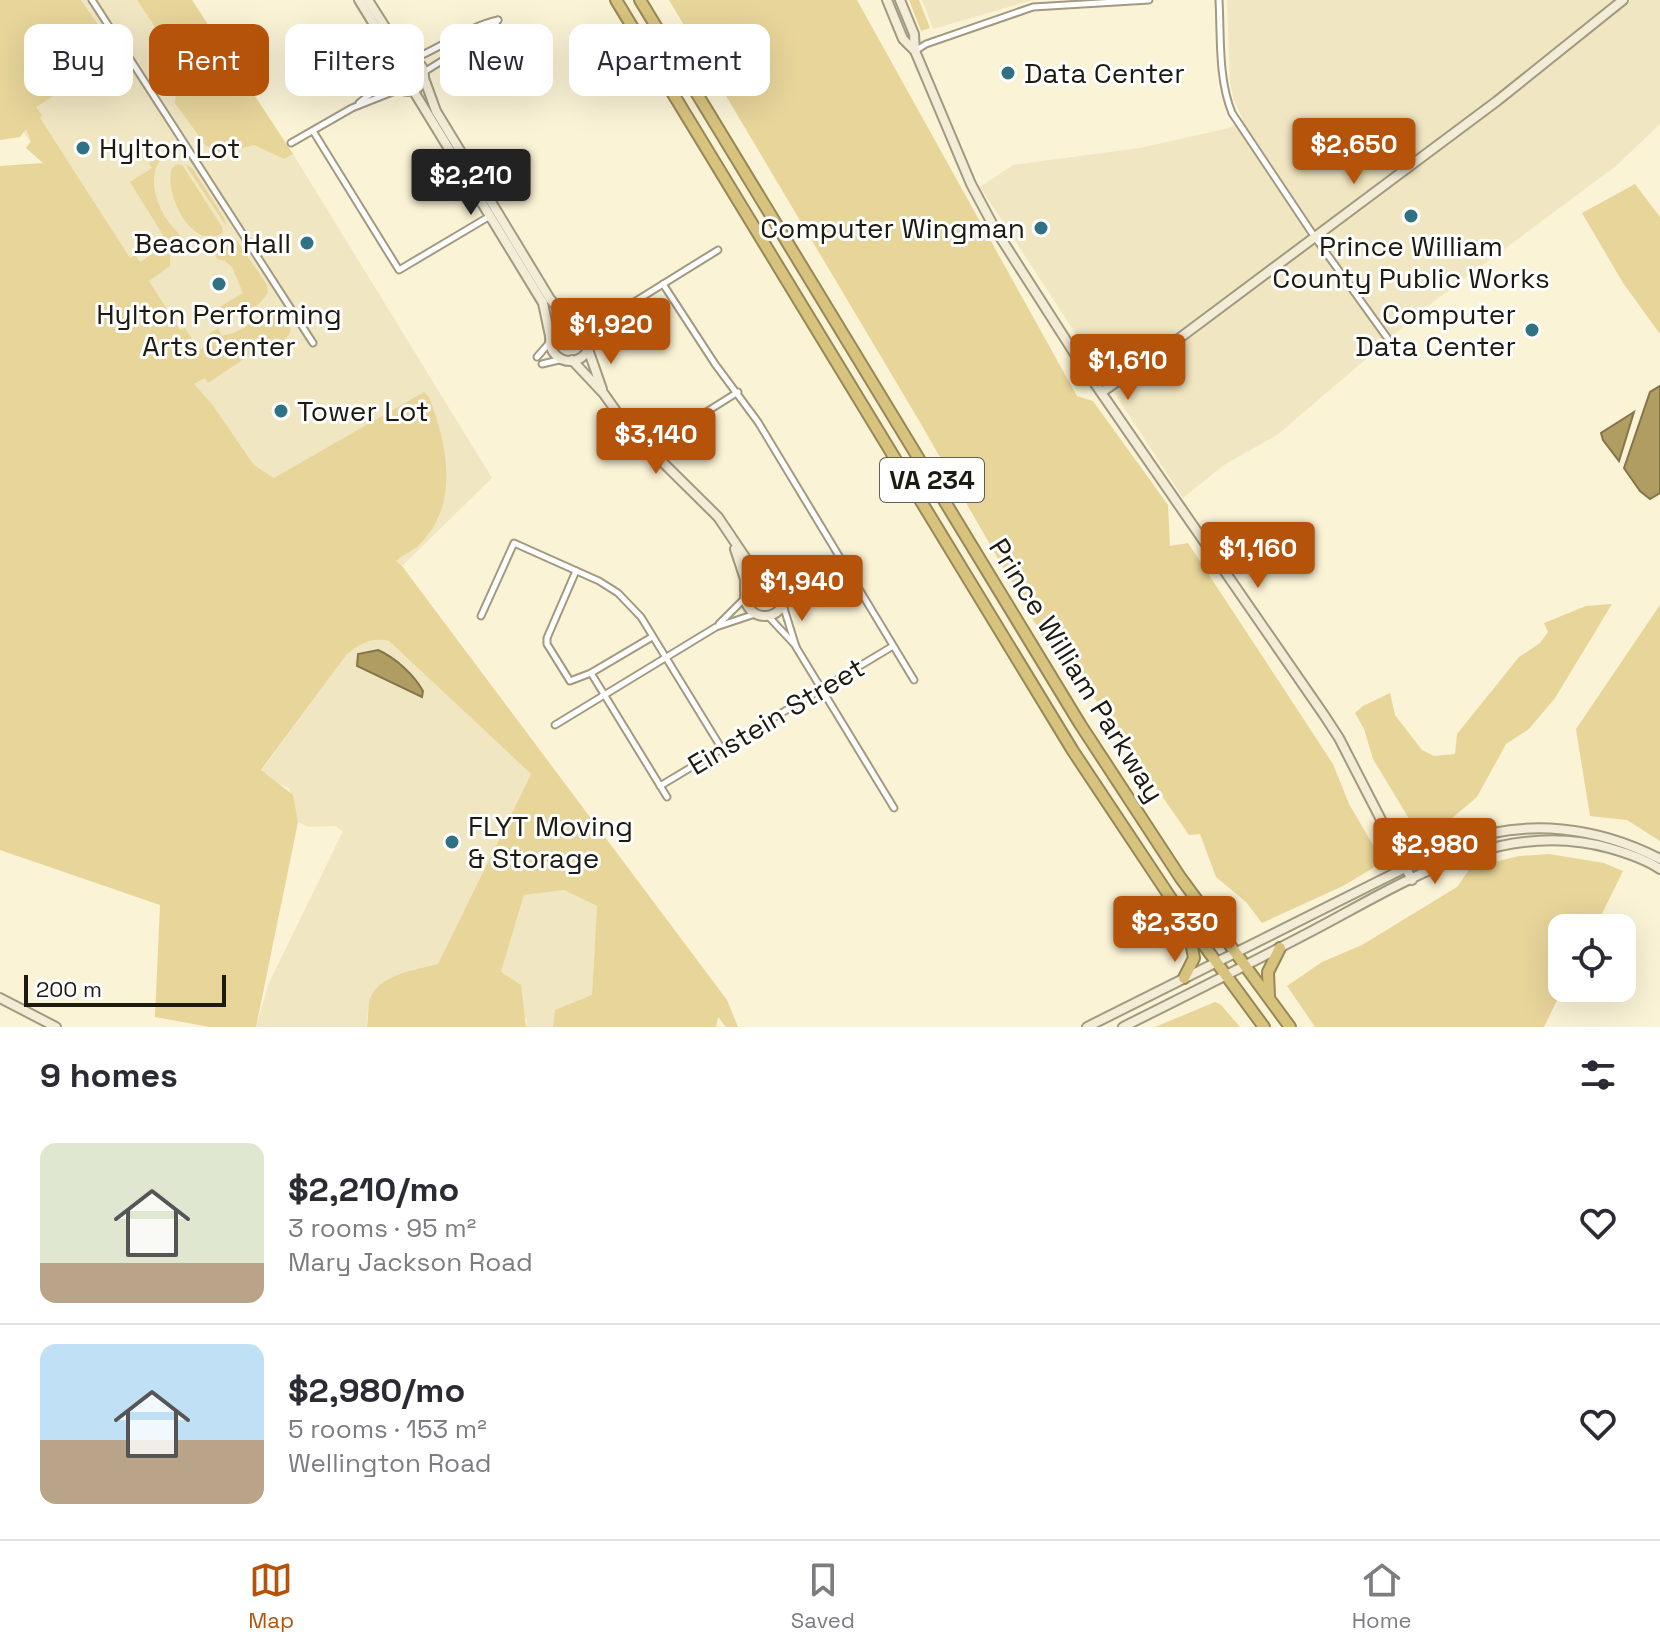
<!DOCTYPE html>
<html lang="en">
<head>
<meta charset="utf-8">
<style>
  :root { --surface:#fff; --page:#f7f7f7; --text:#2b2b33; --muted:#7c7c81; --line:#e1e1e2; --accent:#b45309 }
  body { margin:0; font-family:"Space Grotesk",sans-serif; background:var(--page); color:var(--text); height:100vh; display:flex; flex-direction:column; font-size:30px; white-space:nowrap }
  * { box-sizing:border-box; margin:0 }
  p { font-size:26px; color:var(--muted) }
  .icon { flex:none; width:44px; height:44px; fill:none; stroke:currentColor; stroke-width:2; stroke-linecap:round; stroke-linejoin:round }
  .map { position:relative; height:1027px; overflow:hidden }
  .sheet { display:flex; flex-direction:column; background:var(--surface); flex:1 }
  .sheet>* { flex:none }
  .banner { position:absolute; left:24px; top:24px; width:800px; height:72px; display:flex; gap:16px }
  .tools { position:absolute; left:1548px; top:914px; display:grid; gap:16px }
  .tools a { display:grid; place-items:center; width:88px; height:88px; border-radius:16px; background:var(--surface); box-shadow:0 8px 32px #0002; font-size:40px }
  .scale { position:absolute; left:24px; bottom:20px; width:202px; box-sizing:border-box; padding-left:8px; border:4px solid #1d1a10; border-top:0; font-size:22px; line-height:28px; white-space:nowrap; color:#1d1a10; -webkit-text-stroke:6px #fff; paint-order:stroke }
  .price { position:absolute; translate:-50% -68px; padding:0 18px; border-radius:8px; background:var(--accent); color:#fff; font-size:26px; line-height:52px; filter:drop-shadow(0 2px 4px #0008) }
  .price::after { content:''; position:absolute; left:50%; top:48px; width:24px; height:18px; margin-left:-12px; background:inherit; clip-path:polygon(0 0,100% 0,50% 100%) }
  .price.selected { background:#222; color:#fff }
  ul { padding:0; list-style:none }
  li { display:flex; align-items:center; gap:24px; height:200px; padding:0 40px }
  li+li { border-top:2px solid var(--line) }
  li span { display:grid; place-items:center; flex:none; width:224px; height:160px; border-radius:16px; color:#555 }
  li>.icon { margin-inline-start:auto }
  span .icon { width:96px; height:96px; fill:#fffc; stroke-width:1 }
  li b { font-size:34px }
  h2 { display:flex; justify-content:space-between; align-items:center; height:96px; padding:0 40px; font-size:34px }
  .pill { padding:0 28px; border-radius:16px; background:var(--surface); box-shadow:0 8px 32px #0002; font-size:28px; line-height:72px }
  .pill.selected { background:var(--accent); color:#fff }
  .menu { display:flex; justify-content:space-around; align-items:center; height:112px; border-top:2px solid var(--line); background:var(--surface); font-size:22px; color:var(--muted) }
  .menu a { display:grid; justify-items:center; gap:4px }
  .menu .selected { color:var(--accent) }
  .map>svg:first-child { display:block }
  .built { fill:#f1e6c2 }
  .green { fill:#e7d59a }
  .water { fill:#b09d62; stroke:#847649; stroke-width:2 }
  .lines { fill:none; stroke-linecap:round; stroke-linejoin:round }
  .street-casing { stroke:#a29a80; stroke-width:9 }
  .secondary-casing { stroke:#a29a80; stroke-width:12 }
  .highway-casing { stroke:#978858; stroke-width:14 }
  .street { stroke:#fff; stroke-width:5 }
  .secondary { stroke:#f3edd8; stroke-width:8 }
  .highway { stroke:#d8c37e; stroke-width:10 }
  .poi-dot { fill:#307184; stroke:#fff; stroke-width:3 }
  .labels { text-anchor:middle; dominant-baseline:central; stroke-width:6; stroke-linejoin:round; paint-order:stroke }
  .shield { fill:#fff; stroke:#615f58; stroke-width:2 }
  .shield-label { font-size:26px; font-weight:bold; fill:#1d1a10 }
  .poi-label { font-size:28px; fill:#1d1a10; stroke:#fff; text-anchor:start }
  .street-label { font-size:28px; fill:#1d1a10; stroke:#fff }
</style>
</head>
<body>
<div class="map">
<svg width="1660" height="1027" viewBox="0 0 1660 1027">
  <rect width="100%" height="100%" fill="#fbf3d6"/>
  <g class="built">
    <polygon points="0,0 137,0 191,83 223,154 254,145 284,159 293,154 492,478 402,566 368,540 254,465 212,404 178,367 7,107"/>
    <polygon points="922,0 1033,0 933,29"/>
    <polygon points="1227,0 1660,0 1660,124 1616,166 1433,302 1277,435 1224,465 1183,498 980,187 1013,165 1140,148 1229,128 1243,120 1234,100 1230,83"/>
    <polygon points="378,638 389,641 531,774 438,965 415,969 392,979 368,1008 367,1027 256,1027 268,985 343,831 335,826 309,827 298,822 289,788 271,781 261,771 347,654 362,643"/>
    <polygon points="564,890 597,906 592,996 556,1010 553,1027 526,1027 527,1021 501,972 524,895"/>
  </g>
  <g class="green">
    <path d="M 0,0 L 81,0 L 123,61 L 105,72 L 100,66 L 36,107 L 42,115 L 40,118 L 130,258 L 135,255 L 140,262 L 160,249 L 156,240 L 163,235 L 130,182 L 152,168 L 149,163 L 177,146 L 179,148 C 175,150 167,153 163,157 C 145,175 157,207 170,224 C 175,231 183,235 183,245 L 170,249 L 170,266 L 149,281 L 180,330 L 185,328 L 199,350 L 213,342 L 209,333 L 219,328 L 221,336 C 228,334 236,333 242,329 C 260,317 260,308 284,314 C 295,331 292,336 275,346 L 271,341 L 208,383 L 205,378 L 194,384 L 212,404 L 254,465 L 274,478 L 424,392 L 429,397 C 447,444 460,502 421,543 C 414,551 403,554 396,561 L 402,566 L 727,1000 L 738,1027 L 726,1027 L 718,1017 L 716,1027 L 553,1027 L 555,1010 L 592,995 L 597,906 L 564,890 L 524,895 L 501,972 L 521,985 L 526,1027 L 367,1027 C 369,1016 367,1004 372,994 C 384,974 418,969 438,964 L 531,774 L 389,641 C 372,637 361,643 347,654 L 261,770 L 293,795 L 298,822 L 256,1027 L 210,1027 L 155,1017 L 160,905 L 0,850 L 0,166 L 43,163 L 26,148 L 31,141 L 26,129 L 20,137 L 0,140 Z"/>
    <polygon points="137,0 192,0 293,154 284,159 254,145 223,154 206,146 175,103 176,93 191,82"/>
    <polygon points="669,0 857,0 1077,396 1093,401 1168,505 1170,546 1188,543 1333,764 1349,804 1383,862 1343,886 1262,923 1246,902 1216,877 1200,834 1189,835 1093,696 1067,644 1051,651 921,424"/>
    <polygon points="909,0 919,0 930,28 921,31"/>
    <path d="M 178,164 L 183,166 L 222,227 L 223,233 C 193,253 163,194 172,168 Z"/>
    <polygon points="185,164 192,168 224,218 226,226"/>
    <polygon points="1635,184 1660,217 1660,334 1623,283 1582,213"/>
    <polygon points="235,238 267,285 268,293 258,305 220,319 214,310 243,293 232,267 225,261 217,259 214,251 225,249"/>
    <polygon points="1612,604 1555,698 1529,729 1506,744 1477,797 1438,830 1422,829 1411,822 1373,759 1364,729 1355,713 1363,706 1390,693 1395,715 1422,750 1434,756 1455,754 1457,734 1519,657 1540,643 1548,632 1544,623 1586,606"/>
    <polygon points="1660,605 1660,841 1627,820 1590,816 1576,729"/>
    <polygon points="1549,854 1604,863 1623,871 1595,928 1562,928 1563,988 1544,1027 1315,1027 1287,986 1322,962 1362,945 1457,887 1473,864 1479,866 1519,856"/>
    <polygon points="1215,1002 1221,1005 1240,1027 1155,1027"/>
  </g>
  <g class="water">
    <polygon points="1660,386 1660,493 1650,499 1640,491 1624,468 1650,392"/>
    <polygon points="1634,412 1619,461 1603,440 1601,433"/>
    <path d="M 378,650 C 396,658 414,675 423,691 L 422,697 L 357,666 L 358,654 Z"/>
  </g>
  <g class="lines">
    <g class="street-casing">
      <g id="street">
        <polyline points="92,0 313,343"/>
        <path d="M 1219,0 C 1221,37 1218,78 1232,113 L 1314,236 L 1391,343"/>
        <polyline points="915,51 926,44 1033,7 1149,0"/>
        <path d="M 413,59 C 441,48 469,26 498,20"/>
        <polyline points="424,72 490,31 498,20"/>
        <polyline points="359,103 392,77"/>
        <polyline points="313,131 399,270 490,216"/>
        <polyline points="291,143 352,108 400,89"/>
        <polyline points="663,284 715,364 758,422 914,680"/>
        <polyline points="579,323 609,317"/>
        <polyline points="590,340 610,317 718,250"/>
        <polyline points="537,357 550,342"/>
        <polyline points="542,364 563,359"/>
        <polyline points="649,448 738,392"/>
        <polyline points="576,571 547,638 547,644 570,681 591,673 652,637"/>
        <polyline points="783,605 796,647 894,808"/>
        <polyline points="481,616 514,543 599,581 618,593 641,617 722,749"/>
        <polyline points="768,616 796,646"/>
        <polyline points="719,624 745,598"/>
        <polyline points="591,673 667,797"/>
        <polyline points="555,725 716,627 755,614"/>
        <polyline points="660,786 893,646"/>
      </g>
    </g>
    <g class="secondary-casing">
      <g id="secondary">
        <polyline points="359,0 383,39 393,69"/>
        <polyline points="368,0 397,46 410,58"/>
        <polyline points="887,0 903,39 914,50"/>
        <polyline points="900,0 914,34 915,51 971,184 995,229 1080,362 1324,715 1339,738 1412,880"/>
        <circle cx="408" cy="75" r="16"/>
        <polyline points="424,78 436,111 550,299 569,320"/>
        <polyline points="413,90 543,303 550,336"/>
        <circle cx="570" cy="341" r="20"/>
        <polyline points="588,349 602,389"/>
        <polyline points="572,360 604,394 628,428 718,517 753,569 763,576"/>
        <polyline points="1102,392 1173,343 1497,101 1623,0"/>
        <polyline points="735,549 745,579 745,590"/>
        <circle cx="765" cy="596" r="20"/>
        <polyline points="0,998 56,1027"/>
        <path d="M 1087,1027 L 1405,868 C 1424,860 1442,850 1461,842 C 1527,818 1598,827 1660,859"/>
        <path d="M 1123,1027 C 1185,996 1247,965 1308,933 C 1402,884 1499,817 1609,848 C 1627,853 1645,859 1660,869"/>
      </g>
    </g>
    <g class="highway-casing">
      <g id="highway">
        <polyline points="616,0 1073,751 1184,918 1264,1027"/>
        <polyline points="640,0 1080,724 1180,877 1290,1027"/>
        <polyline points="1184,978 1194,958 1189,931"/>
        <polyline points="1269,997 1268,972 1280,948"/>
      </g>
    </g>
    <use href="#street" class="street"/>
    <use href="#secondary" class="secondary"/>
    <use href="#highway" class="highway"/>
  </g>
  <g class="poi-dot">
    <circle cx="1008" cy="73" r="8"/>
    <circle cx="83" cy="148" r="8"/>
    <circle cx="1411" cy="216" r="8"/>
    <circle cx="1041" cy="228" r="8"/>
    <circle cx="307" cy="243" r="8"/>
    <circle cx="219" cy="284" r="8"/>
    <circle cx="1532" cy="330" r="8"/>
    <circle cx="281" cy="411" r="8"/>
    <circle cx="452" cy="842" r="8"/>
  </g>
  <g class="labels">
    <rect class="shield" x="880" y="458" width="104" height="44" rx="6"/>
    <g class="shield-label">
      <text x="932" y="480">VA 234</text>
    </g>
    <g class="poi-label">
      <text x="1024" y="73">Data Center</text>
      <text x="99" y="148">Hylton Lot</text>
      <text x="1025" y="228" text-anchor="end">Computer Wingman</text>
      <text x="291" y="243" text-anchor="end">Beacon Hall</text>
      <text x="1411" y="246" text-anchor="middle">Prince William<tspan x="1411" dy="32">County Public Works</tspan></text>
      <text x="219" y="314" text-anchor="middle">Hylton Performing<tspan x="219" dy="32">Arts Center</tspan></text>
      <text x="1516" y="314" text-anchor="end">Computer<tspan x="1516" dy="32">Data Center</tspan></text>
      <text x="297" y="411">Tower Lot</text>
      <text x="468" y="826">FLYT Moving<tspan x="468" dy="32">&amp; Storage</tspan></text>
    </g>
    <g class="street-label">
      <text transform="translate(1077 670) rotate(58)">Prince William Parkway</text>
      <text transform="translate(776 716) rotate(-31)">Einstein Street</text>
    </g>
  </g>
</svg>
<div class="tools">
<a><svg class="icon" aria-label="locate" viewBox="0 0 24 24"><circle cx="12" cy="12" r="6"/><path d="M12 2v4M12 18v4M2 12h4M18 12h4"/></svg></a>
</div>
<div class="scale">200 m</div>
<b class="price" style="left:1354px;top:186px">$2,650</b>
<b class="price selected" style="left:471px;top:217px">$2,210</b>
<b class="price" style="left:611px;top:366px">$1,920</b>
<b class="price" style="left:1128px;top:402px">$1,610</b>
<b class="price" style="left:656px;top:476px">$3,140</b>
<b class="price" style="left:1258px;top:590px">$1,160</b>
<b class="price" style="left:802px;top:623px">$1,940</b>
<b class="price" style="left:1435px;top:886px">$2,980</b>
<b class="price" style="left:1175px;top:964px">$2,330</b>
<div class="banner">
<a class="pill">Buy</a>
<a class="pill selected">Rent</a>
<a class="pill">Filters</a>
<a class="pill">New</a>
<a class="pill">Apartment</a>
</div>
</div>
<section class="sheet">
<h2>9 homes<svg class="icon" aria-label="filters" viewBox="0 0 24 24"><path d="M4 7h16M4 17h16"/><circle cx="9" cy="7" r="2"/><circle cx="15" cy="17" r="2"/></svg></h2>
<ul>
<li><span style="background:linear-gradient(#dfe7d0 75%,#b9a48a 0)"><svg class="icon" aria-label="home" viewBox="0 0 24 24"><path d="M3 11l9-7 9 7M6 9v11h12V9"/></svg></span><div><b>$2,210/mo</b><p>3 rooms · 95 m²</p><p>Mary Jackson Road</p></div><svg class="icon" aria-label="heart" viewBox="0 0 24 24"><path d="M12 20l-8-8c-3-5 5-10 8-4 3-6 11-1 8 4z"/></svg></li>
<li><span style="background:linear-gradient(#bfe0f5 60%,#b9a48a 0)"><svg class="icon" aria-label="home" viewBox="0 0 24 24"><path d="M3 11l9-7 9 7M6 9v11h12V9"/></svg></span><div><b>$2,980/mo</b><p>5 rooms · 153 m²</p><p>Wellington Road</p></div><svg class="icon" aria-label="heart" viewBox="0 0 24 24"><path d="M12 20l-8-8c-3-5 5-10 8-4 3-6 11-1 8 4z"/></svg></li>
</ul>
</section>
<nav class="menu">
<a class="selected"><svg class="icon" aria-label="map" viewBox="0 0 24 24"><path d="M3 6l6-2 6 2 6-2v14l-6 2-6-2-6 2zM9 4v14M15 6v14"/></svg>Map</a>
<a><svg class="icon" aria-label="saved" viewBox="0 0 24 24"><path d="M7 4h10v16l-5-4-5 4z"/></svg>Saved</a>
<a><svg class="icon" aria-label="home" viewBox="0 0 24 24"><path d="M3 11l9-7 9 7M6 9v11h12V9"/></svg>Home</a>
</nav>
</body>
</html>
